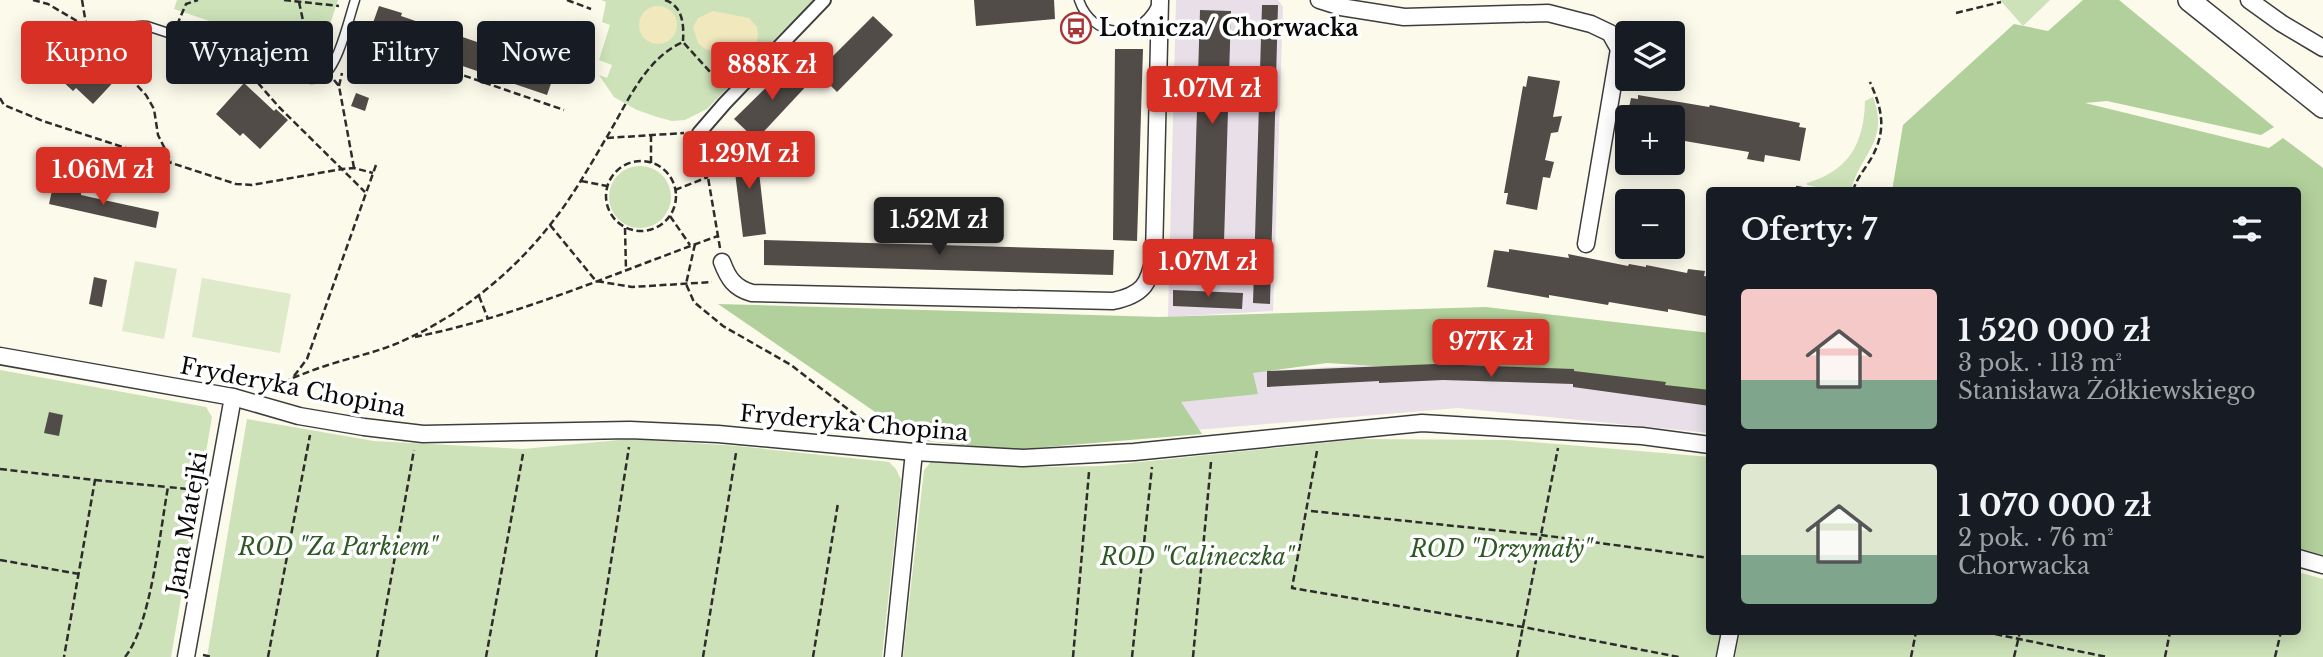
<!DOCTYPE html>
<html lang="pl">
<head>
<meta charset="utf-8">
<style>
  :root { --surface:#171b24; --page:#242831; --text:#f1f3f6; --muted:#9ea1a6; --accent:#d93025 }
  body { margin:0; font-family:"Libre Baskerville",serif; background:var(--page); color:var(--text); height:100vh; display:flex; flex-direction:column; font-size:26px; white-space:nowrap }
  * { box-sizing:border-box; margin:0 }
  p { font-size:23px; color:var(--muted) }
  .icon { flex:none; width:38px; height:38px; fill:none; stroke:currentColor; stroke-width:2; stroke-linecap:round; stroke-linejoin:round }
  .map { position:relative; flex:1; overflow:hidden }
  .side { position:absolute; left:1706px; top:187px; width:595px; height:448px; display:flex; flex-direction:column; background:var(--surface); border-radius:7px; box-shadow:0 4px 18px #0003 }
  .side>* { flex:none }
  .guide { position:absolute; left:21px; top:21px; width:665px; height:63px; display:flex; gap:14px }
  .tools { position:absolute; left:1615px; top:21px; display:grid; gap:14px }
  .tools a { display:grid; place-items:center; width:70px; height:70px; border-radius:7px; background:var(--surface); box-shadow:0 4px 18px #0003; font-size:35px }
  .price { position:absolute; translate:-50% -60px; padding:0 16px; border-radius:7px; background:var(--accent); color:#fff; font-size:23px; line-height:46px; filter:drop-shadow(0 2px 4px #0008) }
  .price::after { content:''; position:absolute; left:50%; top:42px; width:21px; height:16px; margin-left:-10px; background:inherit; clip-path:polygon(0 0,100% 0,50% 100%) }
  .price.on { background:#222; color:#fff }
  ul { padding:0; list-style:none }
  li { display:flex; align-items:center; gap:21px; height:175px; padding:0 35px }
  li span { display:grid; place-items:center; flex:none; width:196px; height:140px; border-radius:7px; color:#555 }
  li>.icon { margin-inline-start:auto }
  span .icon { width:84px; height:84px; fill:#fffc; stroke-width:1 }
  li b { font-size:30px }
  h2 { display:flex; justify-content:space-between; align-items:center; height:84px; padding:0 35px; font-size:30px }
  .chip { padding:0 24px; border-radius:7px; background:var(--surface); box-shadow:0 4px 18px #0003; font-size:24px; line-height:63px }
  .chip.on { background:var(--accent); color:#fff }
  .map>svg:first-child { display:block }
  .industrial { fill:#e8dfe8 }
  .green { fill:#cde2b9 }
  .forest { fill:#b1d09b }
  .sand { fill:#f2e8bd }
  .pitch { fill:#deeaca }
  .building { fill:#524c48 }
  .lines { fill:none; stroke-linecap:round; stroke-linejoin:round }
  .service-casing { stroke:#3d3d3d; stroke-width:11 }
  .pedestrian-casing { stroke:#3d3d3d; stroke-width:16 }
  .minor-casing { stroke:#3d3d3d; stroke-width:19 }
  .tertiary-casing { stroke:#3d3d3d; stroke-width:24 }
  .path { stroke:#2c2c2c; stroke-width:2.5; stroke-dasharray:7 3.5; stroke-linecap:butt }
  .service { stroke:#fff; stroke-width:8 }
  .pedestrian { stroke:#fff; stroke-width:12 }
  .minor { stroke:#fff; stroke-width:16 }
  .tertiary { stroke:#fff; stroke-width:21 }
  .labels { text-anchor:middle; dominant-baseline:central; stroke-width:7; stroke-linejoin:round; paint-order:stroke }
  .poi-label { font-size:23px; font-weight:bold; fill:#0a0a0a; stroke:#fff; text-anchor:start }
  .street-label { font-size:23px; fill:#0a0a0a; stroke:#fff }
  .park-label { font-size:23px; font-style:italic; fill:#2d5924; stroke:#fff }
</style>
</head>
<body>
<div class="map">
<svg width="2323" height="657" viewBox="0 0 2323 657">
  <rect width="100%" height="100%" fill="#fcfaeb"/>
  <g class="industrial">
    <polygon points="1176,0 1278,0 1283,7 1273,311 1168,317"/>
    <polygon points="1436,361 1710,386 1710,433 1458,408 1184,431 1178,389 1210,374"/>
  </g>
  <g class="green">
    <polygon points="177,0 338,0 319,58 174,9"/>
    <polygon points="601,0 813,0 707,109 685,120 672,121 657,117 637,110 614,97 599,75 607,78 612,65 599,60 610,25 602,22 606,2"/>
    <polygon points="2000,0 2050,0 2023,26"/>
    <path d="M 1873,97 C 1890,142 1860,153 1851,191 L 1836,191 L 1807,185 L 1807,183 C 1849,171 1864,143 1865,101 Z"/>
    <circle cx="640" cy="197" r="31"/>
    <polygon points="0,370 206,407 212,417 171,657 0,657"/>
    <polygon points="247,419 374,441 523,449 630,439 737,446 889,462 896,469 901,480 882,657 207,657"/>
    <polygon points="1360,439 1508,440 1710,457 1710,632 1725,632 1720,657 903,657 924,470 931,462 1044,467 1102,466"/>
    <polygon points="2298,572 2323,579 2323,657 1735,657 1740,632 2298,632"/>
  </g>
  <g class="forest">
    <polygon points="2083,0 2119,0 2274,127 2261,135 2107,101 2085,103 2269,148 2283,138 2323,168 2323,555 2298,548 2298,191 1892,191 1903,125 2014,24 2048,31"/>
    <polygon points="718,304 1159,317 1486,307 1710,333 1710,397 1505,374 1327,363 1253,373 1258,394 1181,402 1202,434 1010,450 916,440"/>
  </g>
  <g class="sand">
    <circle cx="658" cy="25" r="19"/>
    <polygon points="713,11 749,18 757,27 758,35 756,45 751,51 739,56 705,49 698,43 693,27 698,18"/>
  </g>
  <g class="pitch">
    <polygon points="135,261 177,269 164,339 122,331"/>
    <polygon points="202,278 291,294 280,353 192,337"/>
  </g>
  <g class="building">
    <polygon points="974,0 1054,0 1055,19 976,26"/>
    <polygon points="1262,5 1278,5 1270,304 1253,303"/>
    <polygon points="379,6 402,13 401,16 556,69 547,95 369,34"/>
    <polygon points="1200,10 1231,11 1224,242 1193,241"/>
    <polygon points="873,16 893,35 837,92 817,72"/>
    <polygon points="76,38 107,66 109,64 120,75 93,104 76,88 73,91 49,69"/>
    <polygon points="1115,49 1143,49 1137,241 1113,240"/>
    <polygon points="791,63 810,82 756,140 734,119"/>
    <polygon points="1528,76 1560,81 1553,117 1562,116 1558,132 1551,133 1545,160 1554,162 1550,178 1543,177 1537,210 1506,204 1508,193 1504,193 1523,86 1526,87"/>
    <polygon points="244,83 274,111 276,109 288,120 260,149 243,133 240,136 216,114"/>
    <polygon points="356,93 369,98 365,111 351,106"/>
    <polygon points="1638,95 1709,107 1710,105 1800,123 1799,127 1806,128 1800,161 1765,155 1764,162 1747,159 1749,152 1673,139 1673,117 1627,117 1631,98 1638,99"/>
    <polygon points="756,145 766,234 743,237 732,148"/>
    <polygon points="53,186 81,192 81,195 159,212 156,228 49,204"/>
    <polygon points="764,240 1114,250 1113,275 764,265"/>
    <polygon points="1509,249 1569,258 1568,254 1628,266 1629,264 1646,267 1646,265 1687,273 1688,269 1705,271 1704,276 1710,277 1710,313 1707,313 1706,316 1668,309 1668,312 1609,302 1608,305 1549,295 1549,298 1487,287 1494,250 1509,252"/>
    <polygon points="94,277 107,280 102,307 89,304"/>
    <polygon points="1173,290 1243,293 1242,309 1173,306"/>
    <polygon points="1435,364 1574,369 1574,371 1666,382 1665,385 1710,390 1710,406 1573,387 1573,384 1542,383 1443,380 1379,383 1379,381 1267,387 1267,371"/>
    <polygon points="49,412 63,415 59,436 44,433"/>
  </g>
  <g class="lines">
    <g class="service-casing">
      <g id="service">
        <path d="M 1079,0 C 1092,38 1138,42 1156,6"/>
        <path d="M 118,37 C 128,28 134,25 147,26 L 306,78 C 311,79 317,79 322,76 C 338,68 349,18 355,0"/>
      </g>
    </g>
    <g class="pedestrian-casing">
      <polyline id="pedestrian" points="699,133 725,103 824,0"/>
    </g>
    <g class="minor-casing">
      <g id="minor">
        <polyline points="1319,0 1341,7 1404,17 1548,13 1591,24 1610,33 1619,49 1586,244"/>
        <polyline points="2249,0 2281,23 2323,48"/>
        <path d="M 722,262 C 728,278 734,288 752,293 L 1113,301 C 1142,295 1149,285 1154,257 L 1160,0"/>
        <polyline points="0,356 233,397 299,416 364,427 423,434 630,430 718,434 914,452 1023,458 1134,452 1422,423 1642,436 1710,445"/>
        <polyline points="2298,558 2323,565"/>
        <polyline points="186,657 233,397"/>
        <polyline points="893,657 914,452"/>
        <polyline points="1725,657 1730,632"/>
      </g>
    </g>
    <g class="tertiary-casing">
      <polyline id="tertiary" points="2189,0 2323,107"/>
    </g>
    <g class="path">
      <polyline points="33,0 48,4 82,24 86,24"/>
      <polyline points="82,0 86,24 117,56 131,79 146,95 154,109 158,135 171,161"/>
      <polyline points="284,0 339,6"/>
      <polyline points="567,0 591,9"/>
      <path d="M 665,0 C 683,6 684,25 683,41"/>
      <polyline points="299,2 313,67"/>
      <polyline points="1956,13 2001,2"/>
      <polyline points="177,25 186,4 198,0"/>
      <polyline points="355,38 564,110"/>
      <polyline points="134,42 151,42"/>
      <polyline points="109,64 126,48"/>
      <polyline points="251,75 279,107 365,192"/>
      <polyline points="334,80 339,86 354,168"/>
      <polyline points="339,86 342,73"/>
      <polyline points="0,98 4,105 43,121 236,184 252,185 342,169 354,168 373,173"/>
      <polyline points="607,138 684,133"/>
      <polyline points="703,148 720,248"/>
      <circle cx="641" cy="196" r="35"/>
      <polyline points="651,163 651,135"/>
      <polyline points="581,181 607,186"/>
      <polyline points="1796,187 1820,191"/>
      <polyline points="675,190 708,177"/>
      <path d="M 1853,191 C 1857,177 1866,168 1872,157 C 1887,129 1882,109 1870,82"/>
      <polyline points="670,216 690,245"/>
      <polyline points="550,225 596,281 632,287 712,282"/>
      <polyline points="625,228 626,270"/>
      <polyline points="695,244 686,284 694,302 723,326 791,365 876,431"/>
      <polyline points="479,296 488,319"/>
      <path d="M 415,337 C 519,316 617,272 718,236"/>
      <polyline points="294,376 307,359 376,165"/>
      <path d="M 263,388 C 285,382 306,372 328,365 C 356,356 383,351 409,338 C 463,313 513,272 550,225 C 571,199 588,169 605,140 C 626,106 644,59 683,42 L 721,84"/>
      <polyline points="1317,451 1292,588 1523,627 1679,657"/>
      <polyline points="0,469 95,480 64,657"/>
      <polyline points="95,480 168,487"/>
      <polyline points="1311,511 1541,535 1710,558"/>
      <polyline points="0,560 79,574"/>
      <polyline points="1985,632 2107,657"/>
      <polyline points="203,655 213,657"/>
      <path d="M 125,657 C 151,625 160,531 168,487 L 198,490"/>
      <polyline points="268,657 310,435"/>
      <polyline points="377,657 414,450"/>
      <polyline points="486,657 523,454"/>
      <polyline points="596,657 629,447"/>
      <polyline points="703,657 736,453"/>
      <polyline points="813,657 838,503"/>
      <polyline points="1073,657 1089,472"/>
      <polyline points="1132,657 1152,467"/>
      <polyline points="1193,657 1211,462"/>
      <polyline points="1517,657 1558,448"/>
      <polyline points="1911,657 1916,632"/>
      <polyline points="2014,657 2020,632"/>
      <polyline points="2165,657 2170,632"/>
      <polyline points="2275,657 2281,632"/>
    </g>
    <use href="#service" class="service"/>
    <use href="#pedestrian" class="pedestrian"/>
    <use href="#minor" class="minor"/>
    <use href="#tertiary" class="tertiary"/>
  </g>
  <defs>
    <g id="bus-ring" transform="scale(1.575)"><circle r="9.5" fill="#fff" stroke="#a73536" stroke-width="1.5"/><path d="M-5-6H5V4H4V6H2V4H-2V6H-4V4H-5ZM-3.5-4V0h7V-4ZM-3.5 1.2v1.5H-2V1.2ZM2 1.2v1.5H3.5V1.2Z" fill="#a73536"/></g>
  </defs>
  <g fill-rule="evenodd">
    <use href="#bus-ring" x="1076" y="28"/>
  </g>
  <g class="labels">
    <g class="poi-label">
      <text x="1099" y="28">Lotnicza/ Chorwacka</text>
    </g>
    <g class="street-label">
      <text transform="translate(293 387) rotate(11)">Fryderyka Chopina</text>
      <text transform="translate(854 423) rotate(5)">Fryderyka Chopina</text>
      <text transform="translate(187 523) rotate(-80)">Jana Matejki</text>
    </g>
    <g class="park-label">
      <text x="338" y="547">ROD "Za Parkiem"</text>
      <text x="1501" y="549">ROD "Drzymały"</text>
      <text x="1197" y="557">ROD "Calineczka"</text>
    </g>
  </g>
</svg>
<div class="tools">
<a><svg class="icon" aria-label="layers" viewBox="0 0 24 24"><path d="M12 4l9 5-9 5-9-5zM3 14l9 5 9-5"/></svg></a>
<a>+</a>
<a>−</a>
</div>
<b class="price" style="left:772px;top:102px">888K zł</b>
<b class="price" style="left:1212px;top:126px">1.07M zł</b>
<b class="price" style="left:749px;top:191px">1.29M zł</b>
<b class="price" style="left:103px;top:207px">1.06M zł</b>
<b class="price on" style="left:939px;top:257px">1.52M zł</b>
<b class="price" style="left:1208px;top:299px">1.07M zł</b>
<b class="price" style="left:1491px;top:379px">977K zł</b>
<div class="guide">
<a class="chip on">Kupno</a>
<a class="chip">Wynajem</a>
<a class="chip">Filtry</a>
<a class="chip">Nowe</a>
</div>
<section class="side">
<h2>Oferty: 7<svg class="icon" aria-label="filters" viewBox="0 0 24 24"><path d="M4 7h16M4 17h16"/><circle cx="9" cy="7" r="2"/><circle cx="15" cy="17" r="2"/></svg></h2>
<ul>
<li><span style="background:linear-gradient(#f6c9c9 65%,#7fa58c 0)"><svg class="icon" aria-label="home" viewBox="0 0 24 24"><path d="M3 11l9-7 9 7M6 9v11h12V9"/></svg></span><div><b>1 520 000 zł</b><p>3 pok. · 113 m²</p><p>Stanisława Żółkiewskiego</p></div></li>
<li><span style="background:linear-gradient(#dfe7d0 65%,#7fa58c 0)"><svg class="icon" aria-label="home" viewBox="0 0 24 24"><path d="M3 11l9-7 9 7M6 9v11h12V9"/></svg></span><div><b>1 070 000 zł</b><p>2 pok. · 76 m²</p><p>Chorwacka</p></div></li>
</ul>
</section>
</div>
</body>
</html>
